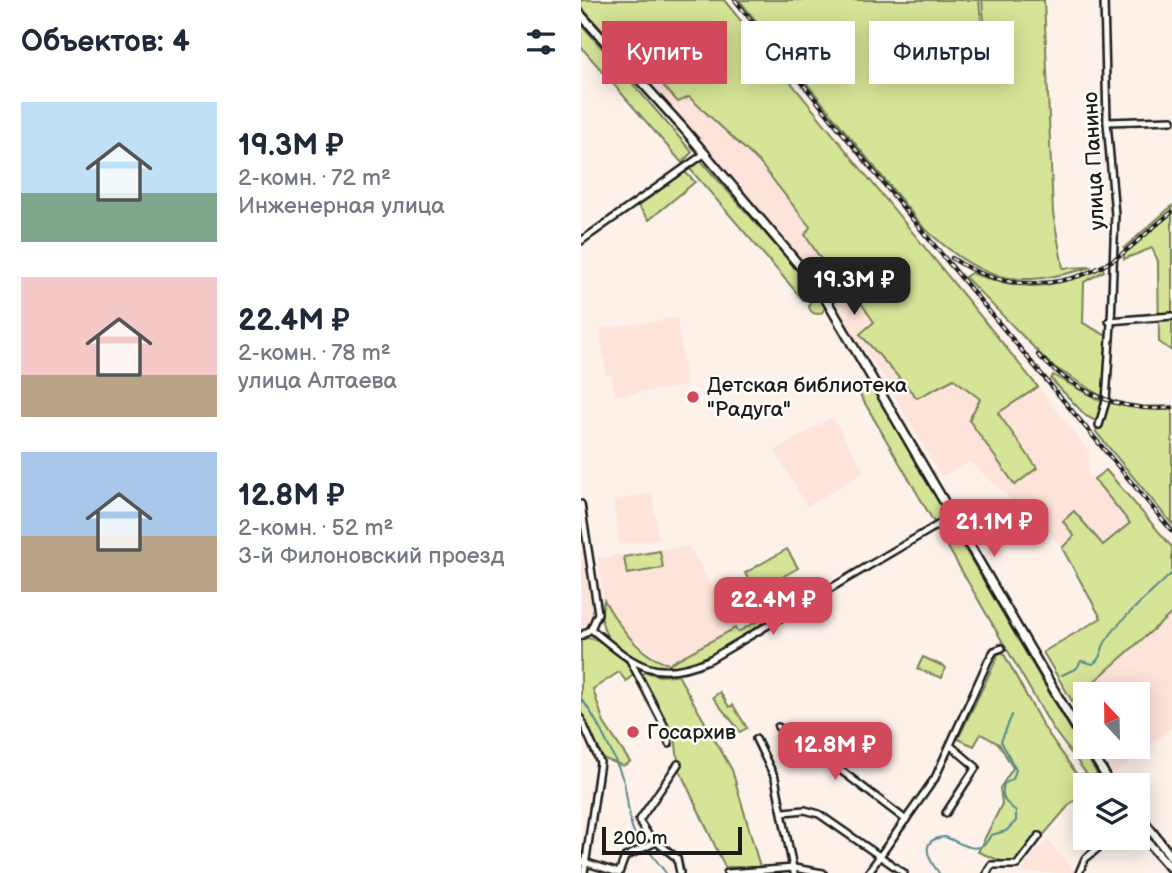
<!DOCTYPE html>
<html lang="ru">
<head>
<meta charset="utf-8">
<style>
  :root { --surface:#fff; --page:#f6f6f7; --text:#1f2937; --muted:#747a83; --accent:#d1495b }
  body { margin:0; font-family:"Balsamiq Sans",sans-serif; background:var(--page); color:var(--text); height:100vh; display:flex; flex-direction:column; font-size:26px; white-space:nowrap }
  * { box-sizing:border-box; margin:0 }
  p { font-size:23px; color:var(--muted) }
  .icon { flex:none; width:38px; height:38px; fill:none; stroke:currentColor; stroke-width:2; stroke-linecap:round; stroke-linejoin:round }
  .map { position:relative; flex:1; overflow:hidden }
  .details { display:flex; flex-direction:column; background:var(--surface); width:581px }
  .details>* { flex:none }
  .banner { position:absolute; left:21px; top:21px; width:464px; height:63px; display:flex; gap:14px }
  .needle { width:46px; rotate:338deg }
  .tools { position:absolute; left:492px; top:682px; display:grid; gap:14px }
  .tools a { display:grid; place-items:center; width:77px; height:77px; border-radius:0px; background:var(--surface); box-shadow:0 4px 18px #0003; font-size:35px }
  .scale { position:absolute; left:21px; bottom:18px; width:140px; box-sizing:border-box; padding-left:7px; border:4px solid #1c1c1c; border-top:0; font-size:19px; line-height:24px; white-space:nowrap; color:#1c1c1c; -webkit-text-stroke:5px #fdfcf7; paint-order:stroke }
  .price { position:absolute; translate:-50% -60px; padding:0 16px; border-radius:14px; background:var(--accent); color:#fff; font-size:23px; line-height:46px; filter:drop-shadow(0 2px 4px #0008) }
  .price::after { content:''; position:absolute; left:50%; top:42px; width:21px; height:16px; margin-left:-10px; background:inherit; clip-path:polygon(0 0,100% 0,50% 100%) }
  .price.on { background:#222; color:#fff }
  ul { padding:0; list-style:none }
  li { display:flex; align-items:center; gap:21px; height:175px; padding:0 21px }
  li span { display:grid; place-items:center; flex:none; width:196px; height:140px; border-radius:0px; color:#555 }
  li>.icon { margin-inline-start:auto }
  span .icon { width:84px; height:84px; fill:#fffc; stroke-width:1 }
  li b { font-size:30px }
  h2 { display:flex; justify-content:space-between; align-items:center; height:84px; padding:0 21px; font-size:30px }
  .chip { padding:0 24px; border-radius:0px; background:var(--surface); box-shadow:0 4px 18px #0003; font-size:24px; line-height:63px }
  .chip.on { background:var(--accent); color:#fff }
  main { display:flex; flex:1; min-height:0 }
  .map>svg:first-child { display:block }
  .built { fill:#fde4da }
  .green { fill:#d5e497; stroke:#78805a; stroke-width:2 }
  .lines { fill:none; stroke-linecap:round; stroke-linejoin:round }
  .stream { stroke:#57888e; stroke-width:2 }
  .minor-casing { stroke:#1c1c1c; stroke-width:10 }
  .major-casing { stroke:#1c1c1c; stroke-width:12 }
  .minor { stroke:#fdfcf7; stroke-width:5 }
  .major { stroke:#fdfcf7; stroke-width:7 }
  .rail-casing { stroke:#1c1c1c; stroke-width:4.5 }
  .rail { stroke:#fdfcf7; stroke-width:2; stroke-dasharray:5; stroke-linecap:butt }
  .poi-dot { fill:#d1495b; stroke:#fdfcf7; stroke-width:2.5 }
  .labels { text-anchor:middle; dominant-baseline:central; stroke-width:5; stroke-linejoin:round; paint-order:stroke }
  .street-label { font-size:21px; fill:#1c1c1c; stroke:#fdfcf7 }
  .poi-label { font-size:21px; fill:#1c1c1c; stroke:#fdfcf7; text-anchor:start }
</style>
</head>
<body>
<main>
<section class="details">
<h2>Объектов: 4<svg class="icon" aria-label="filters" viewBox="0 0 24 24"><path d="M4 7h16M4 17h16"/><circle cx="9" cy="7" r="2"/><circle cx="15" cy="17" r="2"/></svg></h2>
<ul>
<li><span style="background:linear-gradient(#bfe0f5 65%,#7fa58c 0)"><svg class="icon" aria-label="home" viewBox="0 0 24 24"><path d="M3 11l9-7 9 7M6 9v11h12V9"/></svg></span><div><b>19.3M ₽</b><p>2-комн. · 72 m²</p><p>Инженерная улица</p></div></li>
<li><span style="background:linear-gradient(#f6c9c9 70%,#b9a48a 0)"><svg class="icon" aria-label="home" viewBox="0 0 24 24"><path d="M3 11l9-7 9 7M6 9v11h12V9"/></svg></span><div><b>22.4M ₽</b><p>2-комн. · 78 m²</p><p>улица Алтаева</p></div></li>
<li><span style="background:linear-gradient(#a9c7e8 60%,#b9a48a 0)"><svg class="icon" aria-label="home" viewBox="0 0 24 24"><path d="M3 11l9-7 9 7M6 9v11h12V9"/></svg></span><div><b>12.8M ₽</b><p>2-комн. · 52 m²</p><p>3-й Филоновский проезд</p></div></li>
</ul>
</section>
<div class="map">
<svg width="591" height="873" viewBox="0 0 591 873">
  <rect width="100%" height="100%" fill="#fdf1ea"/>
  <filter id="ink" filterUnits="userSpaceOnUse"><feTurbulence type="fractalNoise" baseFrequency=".0143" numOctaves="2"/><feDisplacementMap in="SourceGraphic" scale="14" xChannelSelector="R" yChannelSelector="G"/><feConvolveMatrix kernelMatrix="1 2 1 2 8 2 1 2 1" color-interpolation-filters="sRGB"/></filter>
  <g filter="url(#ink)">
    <g class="built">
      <polygon points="71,73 108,96 178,162 229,227 224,235 263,294 272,291 294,322 279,335 336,397 373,379 399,400 456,468 417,413 457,387 508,452 507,477 513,479 550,522 522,545 493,511 493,536 481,548 469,533 389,462 360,477 303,377 274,338 241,282 64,79"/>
      <polygon points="96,318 105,386 34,396 31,375 25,375 19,329"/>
      <polygon points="251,417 284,472 226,506 194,451"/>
      <polygon points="71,494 78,539 39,544 32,500"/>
      <polygon points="108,546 154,628 94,663 82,663 38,628 23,600 17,558"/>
      <polygon points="0,547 3,547 14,616 0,629"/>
      <polygon points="591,613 591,728 533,774 518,747 556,747 556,695 504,695 504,723 491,701"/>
      <polygon points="466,840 494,871 493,873 441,873 448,859"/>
    </g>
    <g class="green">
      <polygon points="0,0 143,0 457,387 417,413 456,468 434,485 388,420 399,399 373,379 336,398 279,334 293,322 272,291 263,294 224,235 229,227 178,162 108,97 97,102 71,73 64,79 0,7"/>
      <path d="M 158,0 L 398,0 L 401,30 L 404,31 L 401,0 L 463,0 L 472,213 L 482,268 L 511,267 C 431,290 402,282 342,227 Z"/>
      <polygon points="0,24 111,152 101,163 0,47"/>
      <polygon points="120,161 235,291 223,301 109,169"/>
      <polygon points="104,172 114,182 68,220 57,206"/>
      <polygon points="591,206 591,351 578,342 577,261 571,248 543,259 543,248"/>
      <path d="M 521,267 L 523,271 L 503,282 L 502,323 L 526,336 L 522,397 L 470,365 L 384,277 L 390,273 C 444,293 470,289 521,267 Z"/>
      <circle cx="236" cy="306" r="8"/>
      <polygon points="472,375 522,402 522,405 523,402 550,407 591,406 591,524 515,432 517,422 505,416 470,379"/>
      <polygon points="290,386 367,516 354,524 278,393"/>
      <polygon points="525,470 591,547 591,613 491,701 462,652 520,618 481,548 493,536 482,521 493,511 522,545 549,523 513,479"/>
      <polygon points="365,521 368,522 516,774 508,777 472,729 357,530 358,525"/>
      <polygon points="206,549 217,568 175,592 164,573"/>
      <polygon points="79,551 82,568 46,574 43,557"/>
      <path d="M 247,581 L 248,585 C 214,605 116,673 80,670 C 67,669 51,660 41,652 C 23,638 17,623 23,600 C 36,623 59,658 88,664 L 154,628 L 157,632 Z"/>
      <path d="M 8,638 C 27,643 46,656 52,675 L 45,681 L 38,672 L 12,689 L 23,723 L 49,762 L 42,766 L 21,758 L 0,712 L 0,639 Z"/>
      <polygon points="418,645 462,726 504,786 504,792 489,804 435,867 397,852 421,804 419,788 432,768 418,744 400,734 393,746 377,739 416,658"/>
      <polygon points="342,657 364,667 361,678 336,669"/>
      <polygon points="65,672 78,676 97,675 151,770 179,867 144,867 98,769 94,736 57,677"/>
      <path d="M 139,692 L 148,707 L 152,705 L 166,728 L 159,732 C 151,719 140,710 132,697 Z"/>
    </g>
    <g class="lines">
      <g class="stream">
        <path d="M 481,675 L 496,668 L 500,661 L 512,664 C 522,657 519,649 525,641 C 542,615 569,595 591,573"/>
        <path d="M 1,700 C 13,713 38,766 43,783 C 48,802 46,832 62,845"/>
        <polyline points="68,851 85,873"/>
        <path d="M 358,873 C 347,859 337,839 364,837 C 381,843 398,859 410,835 L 425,831 L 435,821 L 435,811 C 425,803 419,799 423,784 L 432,779 L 435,770 L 420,741 L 431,715"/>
      </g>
      <g class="minor-casing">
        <g id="minor">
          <polyline points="526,122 591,120"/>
          <polyline points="0,241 123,154"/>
          <polyline points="528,321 591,316"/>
          <polyline points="518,425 525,401 530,323 534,215 526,122 523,0"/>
          <polyline points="0,504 17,613 10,629 0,636"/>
          <path d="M 10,629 C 53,664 72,684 128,660 L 372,516"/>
          <polyline points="49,660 83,725 88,744"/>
          <polyline points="0,719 19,762 3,873"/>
          <polyline points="197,727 245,759 325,820"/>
          <polyline points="175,739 194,778 213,873"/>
          <polyline points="97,764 58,821 68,836 96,858 99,873"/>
          <polyline points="203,812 224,810 238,814 323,873"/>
          <polyline points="365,813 395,767 370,746"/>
          <polyline points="0,861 38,873"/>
          <polyline points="38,873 44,857 75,842"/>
          <polyline points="146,873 213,868 242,873"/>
          <polyline points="287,873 354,778 407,661 413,651 421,648"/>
          <polyline points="406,873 410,865 436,865 458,836"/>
          <polyline points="498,873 504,859 529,838"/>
        </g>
      </g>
      <g class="major-casing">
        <g id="major">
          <polyline points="0,15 103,129 240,291 504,743"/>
          <polyline points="507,747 523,773 526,786"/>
          <polyline points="556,812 591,858"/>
          <polyline points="556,830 591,870"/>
        </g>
      </g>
      <use href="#minor" class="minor"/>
      <use href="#major" class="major"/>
      <g class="rail-casing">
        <g id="rail">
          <polyline points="154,0 333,221 591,531"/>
          <path d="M 371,258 C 423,294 491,291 542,253 C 559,240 574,225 591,212"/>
          <path d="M 457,355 C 494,392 539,412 591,408"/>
        </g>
      </g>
      <use href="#rail" class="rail"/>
    </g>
  </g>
  <g class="poi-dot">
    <circle cx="112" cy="397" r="7"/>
    <circle cx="52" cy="732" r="7"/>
  </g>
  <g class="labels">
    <g class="street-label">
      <text transform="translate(513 161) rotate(-93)">улица Панино</text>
    </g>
    <g class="poi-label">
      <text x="126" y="385">Детская библиотека<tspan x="126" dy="24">"Радуга"</tspan></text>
      <text x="66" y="732">Госархив</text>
    </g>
  </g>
</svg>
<div class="tools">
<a><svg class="needle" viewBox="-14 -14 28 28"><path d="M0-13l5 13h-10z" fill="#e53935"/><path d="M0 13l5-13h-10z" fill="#747a83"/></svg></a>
<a><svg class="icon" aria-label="layers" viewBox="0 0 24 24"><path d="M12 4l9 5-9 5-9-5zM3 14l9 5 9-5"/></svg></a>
</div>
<div class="scale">200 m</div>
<b class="price on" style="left:273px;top:317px">19.3M ₽</b>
<b class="price" style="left:413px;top:559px">21.1M ₽</b>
<b class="price" style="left:192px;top:637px">22.4M ₽</b>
<b class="price" style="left:254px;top:782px">12.8M ₽</b>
<div class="banner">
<a class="chip on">Купить</a>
<a class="chip">Снять</a>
<a class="chip">Фильтры</a>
</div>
</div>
</main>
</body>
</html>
